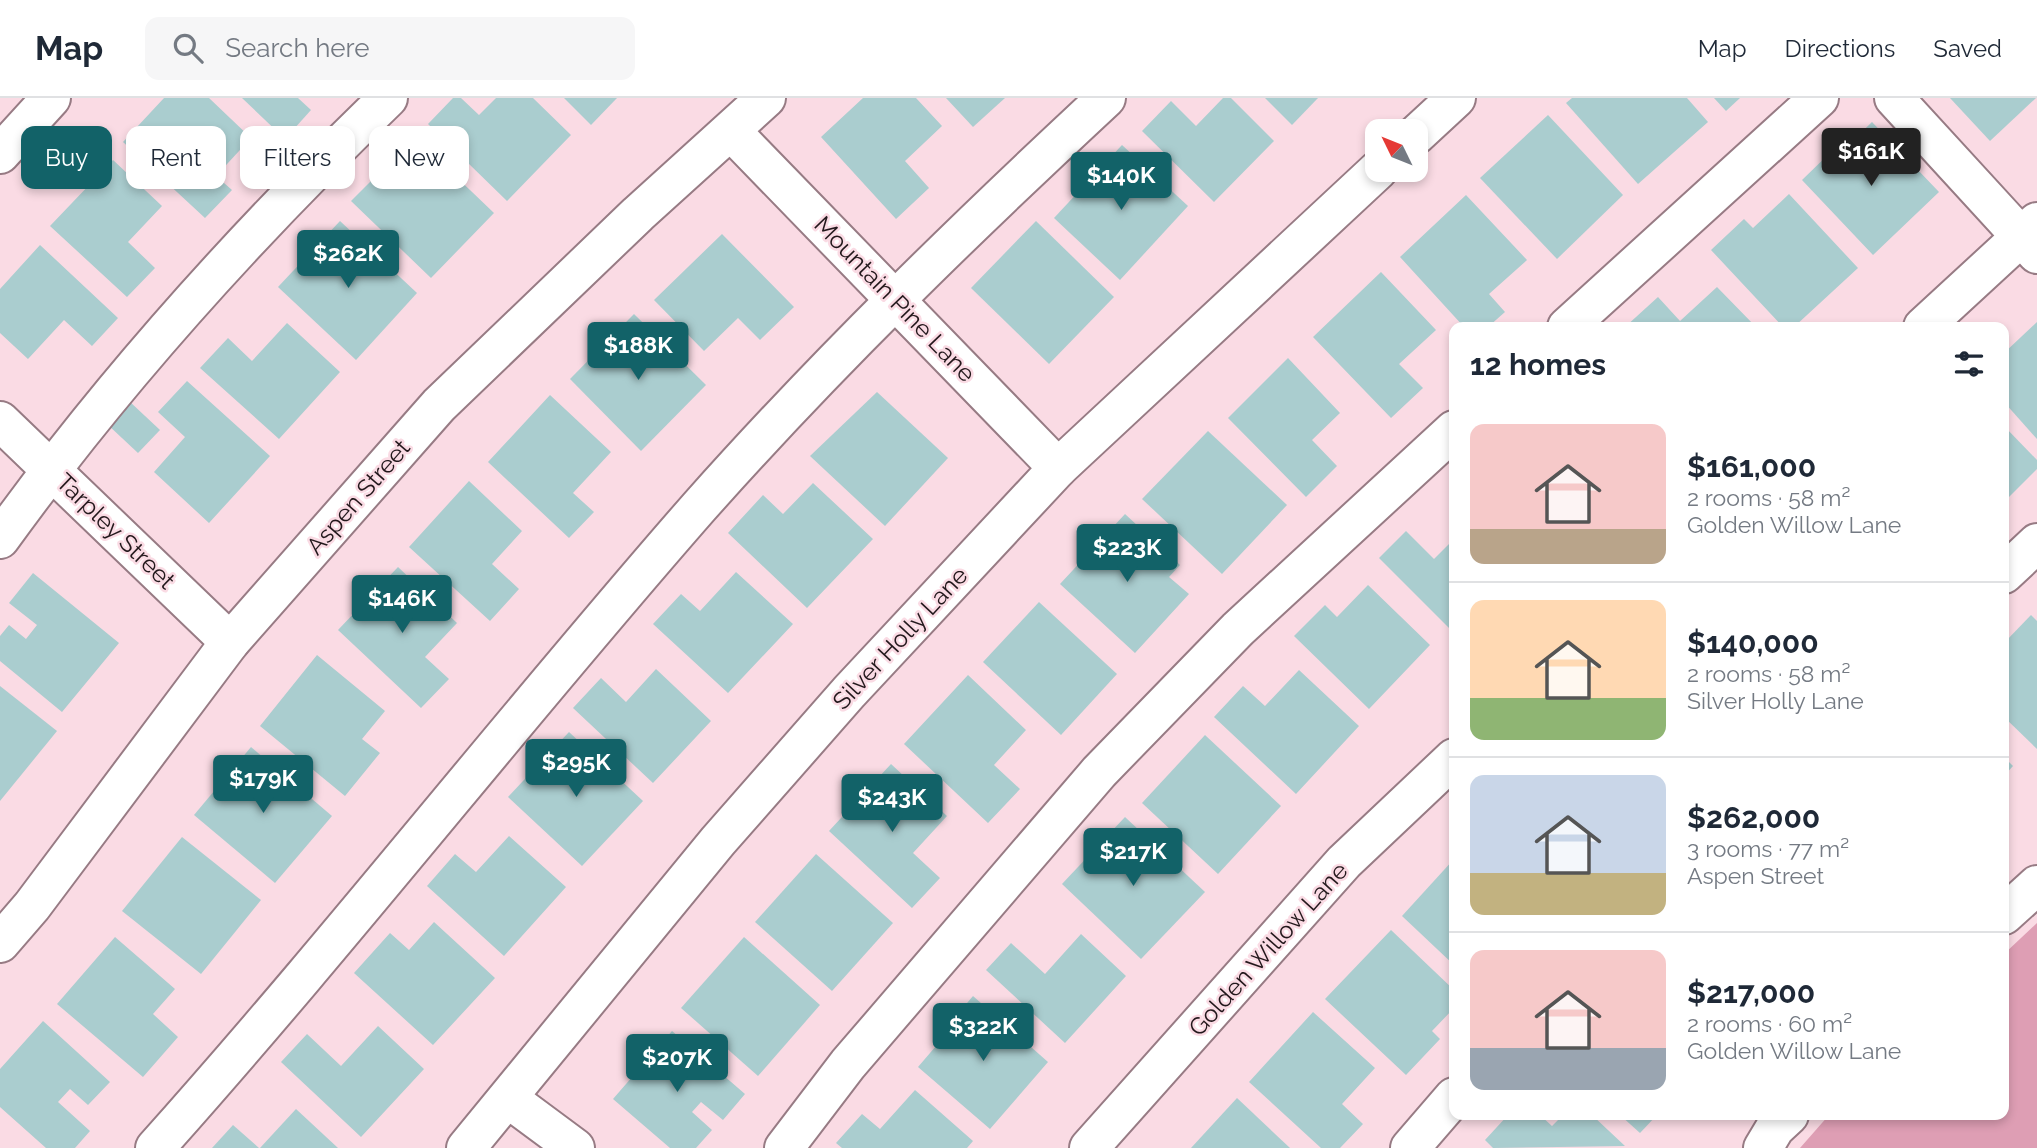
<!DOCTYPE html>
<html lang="en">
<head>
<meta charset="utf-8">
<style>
  :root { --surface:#fff; --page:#f6f6f7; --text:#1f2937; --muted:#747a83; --line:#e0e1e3; --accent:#126268 }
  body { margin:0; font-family:Raleway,sans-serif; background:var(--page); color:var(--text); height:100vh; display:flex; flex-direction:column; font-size:26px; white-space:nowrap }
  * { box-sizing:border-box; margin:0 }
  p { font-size:23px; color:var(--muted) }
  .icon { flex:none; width:38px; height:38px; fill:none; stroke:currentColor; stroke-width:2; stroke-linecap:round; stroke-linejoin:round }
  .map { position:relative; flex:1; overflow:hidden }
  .panel { position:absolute; left:1449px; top:224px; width:560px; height:798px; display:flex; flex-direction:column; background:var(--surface); border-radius:14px; box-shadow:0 4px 10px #0003 }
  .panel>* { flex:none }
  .hud { position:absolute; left:21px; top:28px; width:665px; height:63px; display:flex; gap:14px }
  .needle { width:46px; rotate:313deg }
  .tools { position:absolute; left:1365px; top:21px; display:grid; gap:14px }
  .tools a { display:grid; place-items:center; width:63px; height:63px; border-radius:14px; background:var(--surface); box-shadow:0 4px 10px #0003; font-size:35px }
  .price { position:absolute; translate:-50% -60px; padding:0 16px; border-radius:7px; background:var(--accent); color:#fff; font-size:23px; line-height:46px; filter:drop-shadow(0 2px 4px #0008) }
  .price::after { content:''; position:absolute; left:50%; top:42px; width:21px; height:16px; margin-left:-10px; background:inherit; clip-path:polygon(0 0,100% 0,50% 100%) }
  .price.active { background:#222; color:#fff }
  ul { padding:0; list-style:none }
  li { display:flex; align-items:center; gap:21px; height:175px; padding:0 21px }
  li+li { border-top:2px solid var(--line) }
  li span { display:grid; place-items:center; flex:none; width:196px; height:140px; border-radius:14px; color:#555 }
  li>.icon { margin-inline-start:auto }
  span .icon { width:84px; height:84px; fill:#fffc; stroke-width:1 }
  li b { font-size:30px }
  h2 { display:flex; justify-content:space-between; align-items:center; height:84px; padding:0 21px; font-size:30px }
  .pill { padding:0 24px; border-radius:14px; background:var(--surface); box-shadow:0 4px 10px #0003; font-size:24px; line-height:63px }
  .pill.active { background:var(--accent); color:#fff }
  header { display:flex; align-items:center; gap:42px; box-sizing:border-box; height:98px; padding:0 35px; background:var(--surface); border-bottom:2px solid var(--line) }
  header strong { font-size:33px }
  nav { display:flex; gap:38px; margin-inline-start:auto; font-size:24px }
  .search { width:490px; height:63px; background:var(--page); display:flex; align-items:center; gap:18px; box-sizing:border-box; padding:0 24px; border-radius:14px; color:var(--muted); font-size:26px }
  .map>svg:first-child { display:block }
  .green { fill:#de9eb4 }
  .building { fill:#aacdcf }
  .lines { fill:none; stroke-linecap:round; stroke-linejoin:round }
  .minor-casing { stroke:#977b84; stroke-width:42 }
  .minor { stroke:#fff; stroke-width:38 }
  .labels { text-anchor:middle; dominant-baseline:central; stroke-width:5; stroke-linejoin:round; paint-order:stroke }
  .street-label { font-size:24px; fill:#23181c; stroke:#fadbe4 }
</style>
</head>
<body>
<header>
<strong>Map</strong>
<div class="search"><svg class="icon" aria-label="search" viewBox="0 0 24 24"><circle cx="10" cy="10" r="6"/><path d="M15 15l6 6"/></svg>Search here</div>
<nav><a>Map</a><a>Directions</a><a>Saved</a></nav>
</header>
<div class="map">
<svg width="2037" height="1050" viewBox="0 0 2037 1050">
  <rect width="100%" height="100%" fill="#fadbe4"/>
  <polygon class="green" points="2037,825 2037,1050 1800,1050 1829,1017 2004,1017 2004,856"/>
  <g class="building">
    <polygon points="164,0 209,0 251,40 216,78 232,92 205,120 123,44"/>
    <polygon points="242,0 298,0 311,12 285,41"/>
    <polygon points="453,0 461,0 479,17 496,0 533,0 571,37 507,103 428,26"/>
    <polygon points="564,0 617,0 591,27"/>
    <polygon points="863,0 916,0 942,28 905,63 929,90 896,121 821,39"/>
    <polygon points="946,0 1005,0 973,29"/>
    <polygon points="1223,0 1231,0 1274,43 1214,104 1142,33 1171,3 1196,28"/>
    <polygon points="1265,0 1318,0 1292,27"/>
    <polygon points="1572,0 1687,0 1708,24 1638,86 1566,5"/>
    <polygon points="1714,0 1740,0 1726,13"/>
    <polygon points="1950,0 2036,0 1990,43"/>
    <polygon points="1548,17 1623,97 1557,161 1480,80"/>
    <polygon points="1872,24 1939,94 1873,157 1802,82 1834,51 1839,56"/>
    <polygon points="1122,47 1188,108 1120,182 1054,120"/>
    <polygon points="424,48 494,115 431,180 351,103 380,74 390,84"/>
    <polygon points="113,62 162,108 128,144 155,170 127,199 50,128"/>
    <polygon points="1789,96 1858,170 1794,229 1783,229 1711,152 1744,121 1753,130"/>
    <polygon points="1466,97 1527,162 1489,196 1505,214 1488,229 1464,229 1400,159"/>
    <polygon points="340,123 417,195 356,262 278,189"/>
    <polygon points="1036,123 1114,199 1049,266 971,190"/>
    <polygon points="722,136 794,209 760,242 738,220 704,253 654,202"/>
    <polygon points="40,147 118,220 92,248 64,222 28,261 0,235 0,191"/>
    <polygon points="1381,174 1436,232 1399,266 1423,290 1391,320 1313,239"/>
    <polygon points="1717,189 1756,229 1625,229 1658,199 1680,223"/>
    <polygon points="634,216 706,287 641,353 570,281"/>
    <polygon points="2037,224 2037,341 2004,304 2004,255"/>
    <polygon points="287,225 340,274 279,341 200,270 228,240 252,263"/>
    <polygon points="1288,260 1340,315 1312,342 1337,368 1306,399 1228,320"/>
    <polygon points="187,283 270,358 209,425 154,374 185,339 158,314"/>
    <polygon points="877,294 948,360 885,428 810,358"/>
    <polygon points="550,297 611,354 573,395 594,414 569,440 488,364"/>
    <polygon points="129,303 160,332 138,355 107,326"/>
    <polygon points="2004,328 2037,362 2037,371 2004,404"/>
    <polygon points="1208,333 1287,407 1222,476 1142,401"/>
    <polygon points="469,383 522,433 492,466 519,491 490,523 409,449"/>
    <polygon points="813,385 873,441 807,510 728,435 763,397 783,416"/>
    <polygon points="1125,416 1180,467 1169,479 1189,496 1135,555 1060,486"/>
    <polygon points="1406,433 1434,461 1454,441 1454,535 1379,460"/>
    <polygon points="398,469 457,525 425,559 449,581 421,610 338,532"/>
    <polygon points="736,474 793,526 728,595 653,526 681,496 700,513"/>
    <polygon points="33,475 119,545 62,614 0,563 0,538 9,527 26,541 37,527 9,505"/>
    <polygon points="1368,487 1430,547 1369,611 1294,538 1325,507 1337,519"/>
    <polygon points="1039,504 1117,576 1061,637 983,564"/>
    <polygon points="2031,517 2037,523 2037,651 2004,619 2004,545"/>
    <polygon points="317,557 385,613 362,641 380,655 345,698 260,628"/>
    <polygon points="656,571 711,623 653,685 573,610 601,580 626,604"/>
    <polygon points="1299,572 1359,628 1296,696 1214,619 1243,588 1265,608"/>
    <polygon points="968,577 1026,632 994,667 1020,691 988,725 904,646"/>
    <polygon points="0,588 57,633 0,703"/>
    <polygon points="569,634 643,703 582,768 508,699"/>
    <polygon points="1205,637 1281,708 1218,776 1142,705"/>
    <polygon points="251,649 332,718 275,785 194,717"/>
    <polygon points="2004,659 2013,668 2004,678"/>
    <polygon points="891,666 947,718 913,755 940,780 912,810 829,733"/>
    <polygon points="1125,719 1205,794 1141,861 1062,786"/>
    <polygon points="509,738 566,789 504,858 427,788 455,756 476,774"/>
    <polygon points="182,739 261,802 201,876 122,813"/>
    <polygon points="816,756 893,825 832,893 755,824"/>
    <polygon points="1454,761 1454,867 1402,818"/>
    <polygon points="434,824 495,880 433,947 354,875 390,835 409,852"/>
    <polygon points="1391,832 1454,892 1454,910 1432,933 1440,941 1406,977 1325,901"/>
    <polygon points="1081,836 1126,878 1065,945 986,872 1011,845 1045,876"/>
    <polygon points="115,839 175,891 153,916 178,939 143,979 57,906"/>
    <polygon points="744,839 820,907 758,978 681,910"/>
    <polygon points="973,898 1048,964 990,1031 918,969 948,934 945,931"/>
    <polygon points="1313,914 1375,970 1342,1006 1363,1026 1340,1050 1321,1050 1249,984"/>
    <polygon points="43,923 110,984 88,1007 70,991 58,1004 90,1033 75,1050 46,1050 0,1009 0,971"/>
    <polygon points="378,928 424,971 361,1039 281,964 307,936 341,968"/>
    <polygon points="672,933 745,996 723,1022 701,1004 692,1014 712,1032 696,1050 670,1050 613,1001"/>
    <polygon points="915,992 973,1043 967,1050 842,1050 836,1045 862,1016 880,1031"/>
    <polygon points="1237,1000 1290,1050 1191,1050"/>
    <polygon points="296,1011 338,1050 260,1050"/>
    <polygon points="1508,1017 1540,1017 1552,1028 1563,1017 1592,1017 1625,1048 1493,1050 1485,1042"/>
    <polygon points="1620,1017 1657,1017 1640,1035"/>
    <polygon points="233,1027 259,1050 212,1050"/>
  </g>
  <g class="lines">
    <g class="minor-casing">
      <g id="minor">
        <polyline points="1894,0 2037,156"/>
        <polyline points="731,33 1058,370"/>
        <polyline points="1416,37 1456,0"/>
        <polyline points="0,56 51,0"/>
        <polyline points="1567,229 1819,0"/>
        <polyline points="1923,229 2037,124"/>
        <polyline points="0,323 230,544"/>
        <path d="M 0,441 C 114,283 248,135 388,0"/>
        <polyline points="2004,476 2037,445"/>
        <polyline points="2004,817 2037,787"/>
        <polyline points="0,845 32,808 230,544 439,307 638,116 766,0"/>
        <polyline points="509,1001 575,1050"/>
        <path d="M 155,1050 C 342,841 514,620 699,409 C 827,265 965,131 1106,0"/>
        <polyline points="466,1050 718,743 849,594 1058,370 1378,72"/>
        <polyline points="784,1050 848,966 1099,674 1238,531 1454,332"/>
        <polyline points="1089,1050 1344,764 1454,660"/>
        <polyline points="1410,1050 1454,999"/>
        <polyline points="1763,1050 1775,1030 1789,1017"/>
      </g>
    </g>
    <use href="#minor" class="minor"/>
  </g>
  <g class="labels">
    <g class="street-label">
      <text transform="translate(895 201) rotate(46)">Mountain Pine Lane</text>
      <text transform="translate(358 399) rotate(-49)">Aspen Street</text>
      <text transform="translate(116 433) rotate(44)">Tarpley Street</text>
      <text transform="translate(900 540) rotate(-47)">Silver Holly Lane</text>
      <text transform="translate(1268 851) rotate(-48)">Golden Willow Lane</text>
    </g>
  </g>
</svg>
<div class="tools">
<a><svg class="needle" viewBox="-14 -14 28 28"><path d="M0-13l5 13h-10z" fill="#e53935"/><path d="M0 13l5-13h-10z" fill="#747a83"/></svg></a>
</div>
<b class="price active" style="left:1871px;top:90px">$161K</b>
<b class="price" style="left:1121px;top:114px">$140K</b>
<b class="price" style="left:348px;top:192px">$262K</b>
<b class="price" style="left:638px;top:284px">$188K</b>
<b class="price" style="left:1127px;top:486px">$223K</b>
<b class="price" style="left:402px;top:537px">$146K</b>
<b class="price" style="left:576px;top:701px">$295K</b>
<b class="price" style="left:263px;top:717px">$179K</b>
<b class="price" style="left:892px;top:736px">$243K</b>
<b class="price" style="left:1133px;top:790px">$217K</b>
<b class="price" style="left:983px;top:965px">$322K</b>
<b class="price" style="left:677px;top:996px">$207K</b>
<div class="hud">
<a class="pill active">Buy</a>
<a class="pill">Rent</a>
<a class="pill">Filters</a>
<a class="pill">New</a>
</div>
<section class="panel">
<h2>12 homes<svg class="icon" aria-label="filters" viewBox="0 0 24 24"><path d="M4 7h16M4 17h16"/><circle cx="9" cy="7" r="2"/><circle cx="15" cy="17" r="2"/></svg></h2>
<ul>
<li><span style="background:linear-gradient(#f6c9c9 75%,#b9a48a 0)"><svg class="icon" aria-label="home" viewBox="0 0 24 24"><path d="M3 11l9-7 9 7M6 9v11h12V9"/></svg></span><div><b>$161,000</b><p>2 rooms · 58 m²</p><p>Golden Willow Lane</p></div></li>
<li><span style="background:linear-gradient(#ffd9b3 70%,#8fb573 0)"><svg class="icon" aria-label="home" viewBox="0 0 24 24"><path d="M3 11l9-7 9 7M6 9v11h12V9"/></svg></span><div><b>$140,000</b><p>2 rooms · 58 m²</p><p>Silver Holly Lane</p></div></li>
<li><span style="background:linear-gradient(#c9d6e8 70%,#c2b280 0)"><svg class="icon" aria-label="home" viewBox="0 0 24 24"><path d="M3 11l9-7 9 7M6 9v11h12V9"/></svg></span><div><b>$262,000</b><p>3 rooms · 77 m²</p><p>Aspen Street</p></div></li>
<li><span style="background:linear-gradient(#f6c9c9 70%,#9aa5b1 0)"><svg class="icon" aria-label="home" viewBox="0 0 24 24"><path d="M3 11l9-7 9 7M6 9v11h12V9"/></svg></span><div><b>$217,000</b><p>2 rooms · 60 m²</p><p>Golden Willow Lane</p></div></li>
</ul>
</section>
</div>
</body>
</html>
